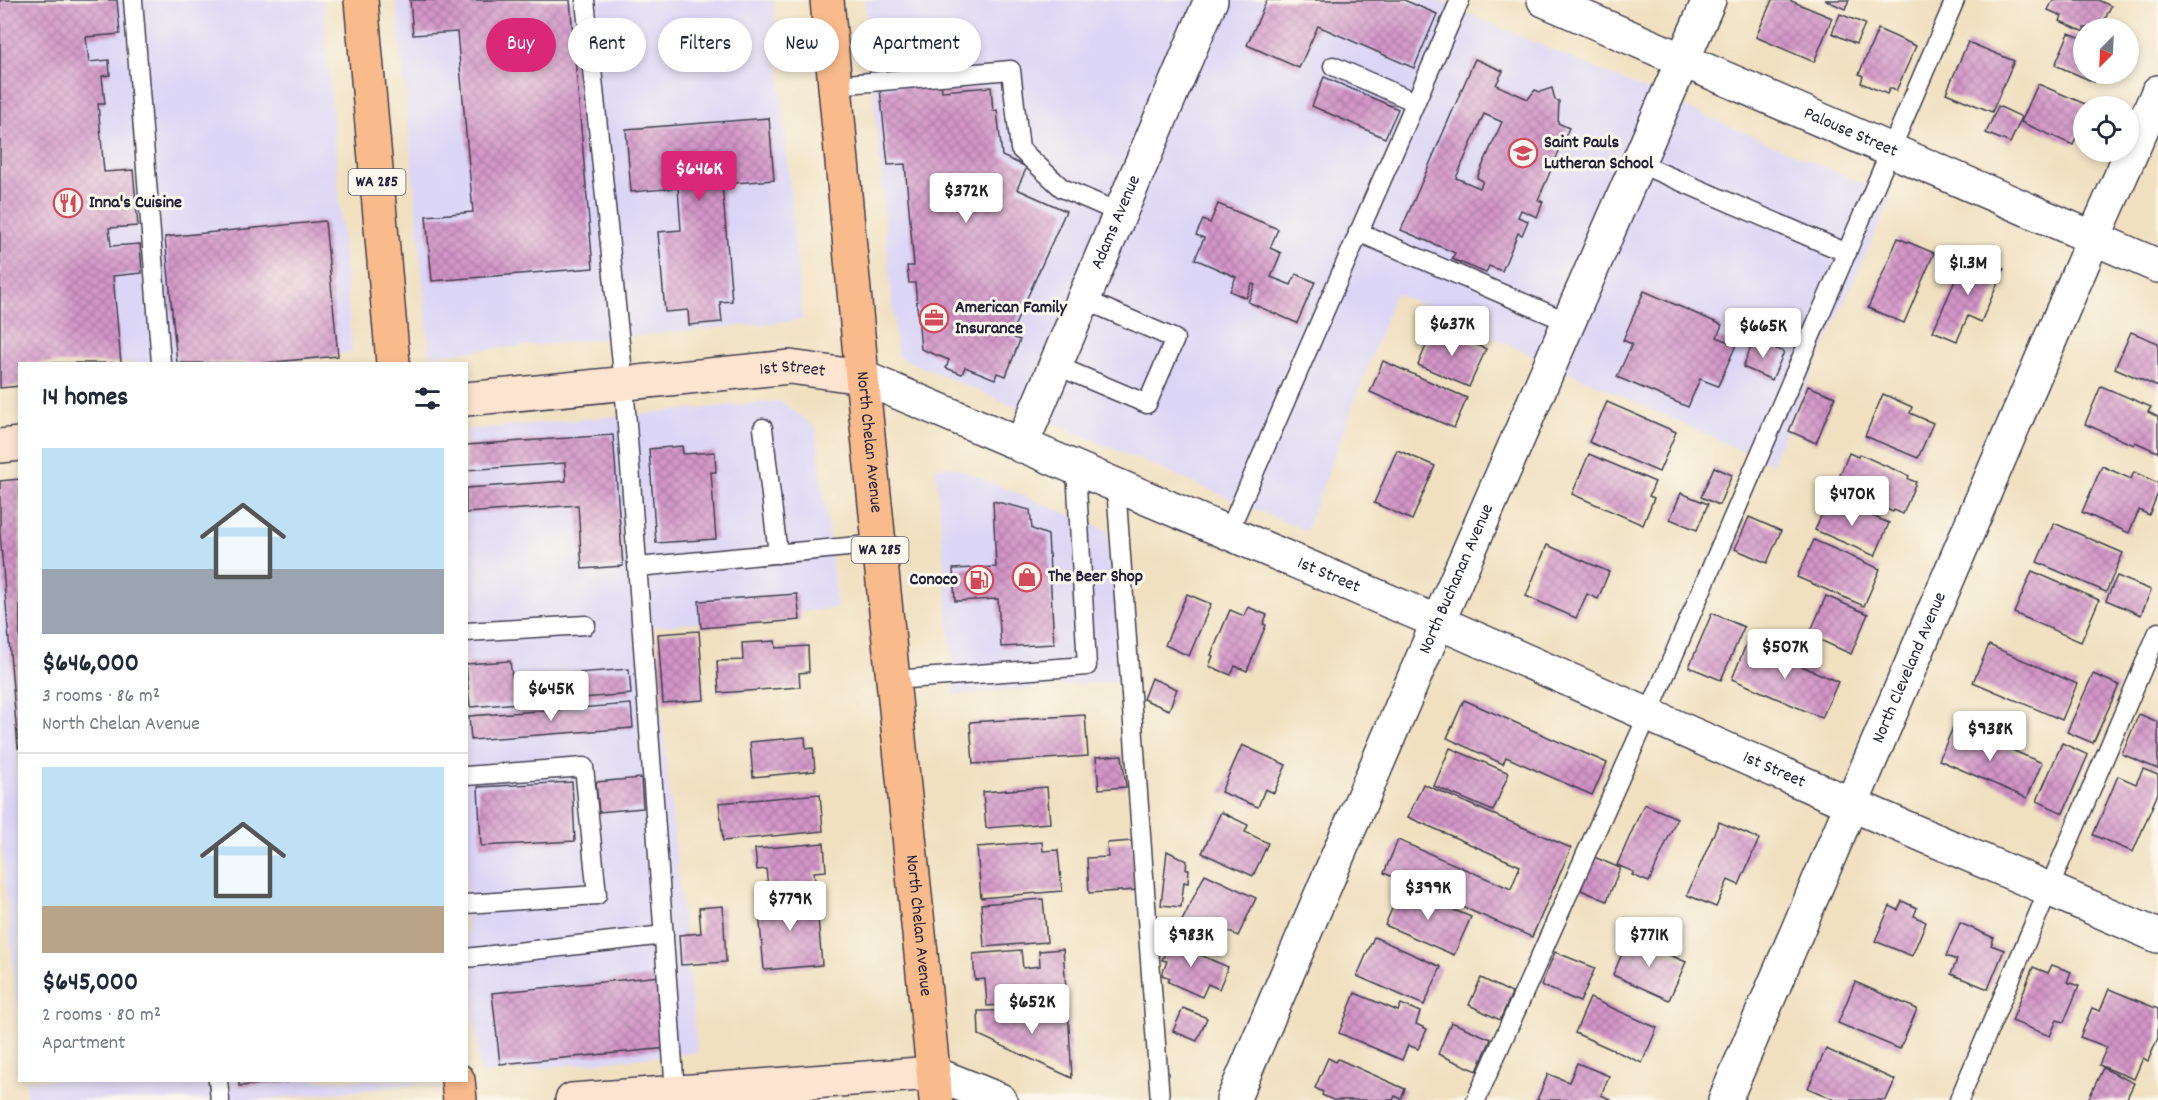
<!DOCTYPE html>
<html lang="en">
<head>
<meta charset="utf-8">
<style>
  :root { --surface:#fff; --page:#f6f6f7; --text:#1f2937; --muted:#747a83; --line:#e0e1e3; --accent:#db2777 }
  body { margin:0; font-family:Dekko,sans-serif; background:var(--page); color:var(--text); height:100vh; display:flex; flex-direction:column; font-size:22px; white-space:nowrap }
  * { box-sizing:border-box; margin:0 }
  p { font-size:20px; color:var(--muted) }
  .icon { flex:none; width:33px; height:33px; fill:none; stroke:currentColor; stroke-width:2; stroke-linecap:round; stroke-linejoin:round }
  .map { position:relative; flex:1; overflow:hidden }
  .side { position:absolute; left:18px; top:362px; width:450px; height:720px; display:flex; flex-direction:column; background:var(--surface); border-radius:0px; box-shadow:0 3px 9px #0003 }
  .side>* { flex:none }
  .guide { position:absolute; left:486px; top:18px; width:570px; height:54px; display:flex; gap:12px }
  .needle { width:39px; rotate:204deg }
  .controls { position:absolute; left:2073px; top:18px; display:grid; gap:12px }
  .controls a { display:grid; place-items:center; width:66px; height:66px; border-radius:50%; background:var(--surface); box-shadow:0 3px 9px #0003; font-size:30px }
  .price { position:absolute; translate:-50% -51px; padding:0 14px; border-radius:6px; background:#fff; color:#222; font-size:20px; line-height:39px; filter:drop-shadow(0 2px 3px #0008) }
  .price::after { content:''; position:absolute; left:50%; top:36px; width:18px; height:14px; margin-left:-9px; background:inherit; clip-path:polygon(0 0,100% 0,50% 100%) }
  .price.active { background:var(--accent); color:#fff }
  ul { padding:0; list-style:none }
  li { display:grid; align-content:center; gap:12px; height:318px; padding:0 24px }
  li+li { border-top:2px solid var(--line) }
  li span { display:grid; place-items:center; height:186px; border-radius:0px; color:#555 }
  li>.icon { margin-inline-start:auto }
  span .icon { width:108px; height:108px; fill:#fffc; stroke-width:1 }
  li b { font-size:26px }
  h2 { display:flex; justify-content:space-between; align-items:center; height:72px; padding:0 24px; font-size:26px }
  .chip { padding:0 21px; border-radius:27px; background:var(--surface); box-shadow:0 3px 9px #0003; font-size:21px; line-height:54px }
  .chip.active { background:var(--accent); color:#fff }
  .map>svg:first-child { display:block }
  .built { fill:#dcd6f6 }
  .building { fill:url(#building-cross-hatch); fill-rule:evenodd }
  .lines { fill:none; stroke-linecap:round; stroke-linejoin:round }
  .lane-casing { stroke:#413e4f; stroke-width:21 }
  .street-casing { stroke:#413e4f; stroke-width:36 }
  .secondary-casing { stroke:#413e4f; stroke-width:36 }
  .primary-casing { stroke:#413e4f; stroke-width:36 }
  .lane { stroke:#fff; stroke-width:18 }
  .street { stroke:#fff; stroke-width:33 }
  .secondary { stroke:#fde4d1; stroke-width:33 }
  .primary { stroke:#fabb8c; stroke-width:33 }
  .labels { text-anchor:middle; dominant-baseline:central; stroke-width:6; stroke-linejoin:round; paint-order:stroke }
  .shield { fill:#fbf7ec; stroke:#636270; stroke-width:1.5 }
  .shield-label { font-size:16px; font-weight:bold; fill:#22223b }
  .street-label { font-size:18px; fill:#22223b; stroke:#fbf7ec }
  .poi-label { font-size:18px; font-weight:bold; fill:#22223b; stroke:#fbf7ec; text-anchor:start }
</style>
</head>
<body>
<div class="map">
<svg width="2158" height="1100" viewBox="0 0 2158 1100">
  <defs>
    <pattern id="building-cross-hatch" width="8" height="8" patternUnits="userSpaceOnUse" patternTransform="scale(1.5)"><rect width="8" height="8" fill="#d395c8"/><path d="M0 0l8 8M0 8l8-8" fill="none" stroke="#ab79a4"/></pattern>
  </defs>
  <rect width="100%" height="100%" fill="#fbf7ec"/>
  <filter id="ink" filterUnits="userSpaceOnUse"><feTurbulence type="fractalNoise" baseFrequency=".0167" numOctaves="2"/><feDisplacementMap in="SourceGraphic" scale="12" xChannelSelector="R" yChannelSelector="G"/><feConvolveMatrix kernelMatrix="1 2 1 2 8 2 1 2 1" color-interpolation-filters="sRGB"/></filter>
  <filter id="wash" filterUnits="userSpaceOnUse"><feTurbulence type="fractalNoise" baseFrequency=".008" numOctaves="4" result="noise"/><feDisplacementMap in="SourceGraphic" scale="24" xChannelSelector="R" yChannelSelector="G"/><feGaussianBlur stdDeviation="1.35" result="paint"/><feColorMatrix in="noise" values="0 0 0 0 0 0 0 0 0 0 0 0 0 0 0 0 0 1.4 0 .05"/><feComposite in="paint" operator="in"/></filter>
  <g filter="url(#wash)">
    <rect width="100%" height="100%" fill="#f0e0c0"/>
    <g class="built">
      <polygon points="0,0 323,0 352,353 222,363 20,363"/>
      <polygon points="396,0 773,0 802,320 430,355"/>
      <polygon points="865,0 1436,0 1892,196 1771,464 1395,293 1306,531 897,356"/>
      <polygon points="780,401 816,428 837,608 652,627 697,1052 480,1074 466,925 466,430"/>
      <polygon points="951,466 1107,530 1122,681 955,695 936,468"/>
      <polygon points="19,484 19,1026 0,828 0,485"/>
      <polygon points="25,1080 418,1080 418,1085 257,1100 27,1100"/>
    </g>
    <g id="blocks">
      <g class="building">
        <polygon points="0,0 117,0 120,34 86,37 89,62 109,60 110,75 102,76 105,104 98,104 104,172 133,170 138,226 109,228 111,246 140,244 142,273 113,276 121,363 20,363 20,386 0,388"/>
        <polygon points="410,0 570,0 593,268 432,281 426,216 473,212 457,32 413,35"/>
        <polygon points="1267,0 1404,0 1437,14 1414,68 1318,26 1299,68 1247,45"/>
        <polygon points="1772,0 1789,0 1832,18 1814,62 1756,37"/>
        <polygon points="1825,0 1849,0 1845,9"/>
        <polygon points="2053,0 2098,0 2111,6 2101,28 2084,28 2084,32 2060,21 2062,16 2048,10"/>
        <polygon points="1840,14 1865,24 1856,44 1832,33"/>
        <polygon points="1878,29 1916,46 1896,91 1890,88 1887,94 1861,83 1863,76 1859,74"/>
        <polygon points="2069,33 2084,39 2084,74 2098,74 2094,82 2055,65"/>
        <polygon points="1968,42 2014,61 1992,112 1946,93"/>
        <path d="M 1475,59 L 1503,71 L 1496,85 L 1528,99 L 1535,90 L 1540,92 L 1552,88 L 1555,100 L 1559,101 L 1558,123 L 1569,128 L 1538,200 L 1543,202 L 1537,217 L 1521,210 L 1518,217 L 1528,221 L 1522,235 L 1518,233 L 1502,271 L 1489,266 L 1486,273 L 1452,259 L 1455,253 L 1401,230 ZM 1484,114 L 1502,122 L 1477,178 L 1483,181 L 1480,188 L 1456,178 Z"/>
        <polygon points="1324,77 1398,109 1385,138 1312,106"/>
        <polygon points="941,83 942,91 991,87 993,111 997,110 1002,156 1027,167 1017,189 1066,211 1010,336 1020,340 1006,376 997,373 995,379 965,367 962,374 946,368 949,360 921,349 915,283 909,283 907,266 914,266 905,164 888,165 880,89"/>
        <polygon points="2038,84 2090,106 2084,106 2084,129 2080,128 2073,145 2021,122"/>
        <polygon points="1998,106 2022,117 2010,143 1986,133"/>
        <polygon points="769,118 774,180 722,184 732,301 720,302 722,322 689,325 688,310 665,312 658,232 681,230 678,188 631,192 626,129"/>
        <polygon points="1218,204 1278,229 1270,248 1281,253 1271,277 1291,285 1296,274 1315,282 1297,323 1248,302 1255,285 1252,284 1246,298 1230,291 1236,277 1195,259 1204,238 1196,235 1203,220 1210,223"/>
        <polygon points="325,221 338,356 263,363 177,363 165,237"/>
        <polygon points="1898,238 1934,253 1904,323 1868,308"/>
        <polygon points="1967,253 2004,269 1981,322 1968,316 1957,341 1933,331"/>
        <polygon points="1644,291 1722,325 1717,337 1736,345 1718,386 1700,379 1688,407 1617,377 1632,344 1623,340"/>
        <polygon points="1434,327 1486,349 1469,387 1418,365"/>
        <polygon points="2131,332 2158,343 2158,387 2115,368"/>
        <polygon points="1754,339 1784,352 1772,380 1743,367"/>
        <polygon points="1383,361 1467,398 1454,428 1370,392"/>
        <polygon points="1808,386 1835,397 1816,443 1789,431"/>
        <polygon points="2101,386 2151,407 2148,412 2158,417 2158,452 2135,442 2134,445 2085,424"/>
        <polygon points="1883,394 1912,407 1910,413 1933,423 1918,458 1865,436"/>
        <polygon points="1607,402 1676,432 1659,472 1589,442"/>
        <polygon points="613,435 623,566 582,569 578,505 466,513 466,488 566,481 565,463 466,470 466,445"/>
        <polygon points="682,446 683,454 715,452 716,472 711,472 716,539 656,543 649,449"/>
        <polygon points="1397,450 1435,466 1412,520 1374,503"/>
        <polygon points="1849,453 1858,457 1859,454 1909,476 1908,479 1916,482 1903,514 1894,510 1893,512 1843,490 1844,488 1836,485"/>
        <polygon points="1589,454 1655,482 1649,496 1654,498 1643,525 1572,494"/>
        <polygon points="2102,466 2131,479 2134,472 2158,483 2158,493 2149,515 2139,510 2129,533 2082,512"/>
        <polygon points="1714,467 1732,475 1719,505 1701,497"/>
        <polygon points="20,479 20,748 18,748 0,533 0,481"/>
        <polygon points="1681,493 1708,504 1697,530 1670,519"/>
        <polygon points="1829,498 1889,523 1875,556 1815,530"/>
        <polygon points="993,501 1030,510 1032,529 1048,535 1054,644 1001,647 998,599 955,601 953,569 996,567"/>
        <polygon points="1749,517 1781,531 1767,563 1735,549"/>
        <polygon points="2054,523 2123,553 2106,592 2037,562"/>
        <polygon points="1814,540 1880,569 1864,606 1797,577"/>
        <polygon points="1547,545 1609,572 1598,599 1587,594 1576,618 1526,596"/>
        <polygon points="2032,571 2099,600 2081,642 2014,613"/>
        <polygon points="2117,576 2151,590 2141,615 2106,600"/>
        <polygon points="797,594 800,620 701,628 699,601"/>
        <polygon points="1187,594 1211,604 1189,656 1165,645"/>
        <polygon points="1826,596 1868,614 1851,654 1809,635"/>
        <polygon points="1248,607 1267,615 1263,624 1266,625 1247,671 1235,666 1231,675 1209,666 1213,656 1211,655 1230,610 1244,616"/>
        <polygon points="1712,613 1744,627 1721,680 1689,667"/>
        <polygon points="699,631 704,700 663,703 658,634"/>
        <polygon points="775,641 776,648 808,646 809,672 799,673 800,687 719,693 717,661 743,660 742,643"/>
        <polygon points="1747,642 1838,682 1822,718 1732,679"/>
        <polygon points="1989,645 2077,684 2062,720 1973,682"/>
        <polygon points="510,661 512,678 629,669 631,694 470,707 466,664"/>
        <polygon points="2093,674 2119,685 2093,743 2067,732"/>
        <polygon points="1151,678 1177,689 1169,710 1143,699"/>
        <polygon points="1464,700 1607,763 1592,795 1506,757 1503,764 1447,738"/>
        <polygon points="631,704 633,728 471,740 469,716"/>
        <polygon points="2139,714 2158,722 2158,769 2122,754"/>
        <polygon points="1085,715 1088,756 973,764 970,722"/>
        <polygon points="1954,725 2042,763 2027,798 1939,760"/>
        <polygon points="805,737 806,749 813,748 815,771 753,777 750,742"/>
        <polygon points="2062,743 2088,755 2063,813 2037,801"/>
        <polygon points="1242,745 1286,765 1274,793 1265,789 1258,807 1221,792"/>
        <polygon points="1450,748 1509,773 1493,811 1434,786"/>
        <polygon points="1122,755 1126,787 1099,789 1096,757"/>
        <polygon points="2143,769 2158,775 2158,793 2133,852 2093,835 2118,776 2136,784"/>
        <polygon points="641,778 643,808 599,812 596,782"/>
        <polygon points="572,782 575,841 481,846 478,787"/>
        <polygon points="1423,784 1571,848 1532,937 1384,873 1398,840 1511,889 1520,866 1408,817"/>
        <polygon points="1047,787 1050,823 986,828 983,792"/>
        <polygon points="820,794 823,831 723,841 719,803"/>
        <polygon points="1644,804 1677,818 1649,882 1632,875 1634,872 1617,865"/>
        <polygon points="1221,812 1248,825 1245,832 1268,843 1253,876 1202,853"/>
        <polygon points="1719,822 1759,839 1739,885 1728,880 1716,907 1687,895"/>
        <polygon points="1132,841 1136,890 1089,893 1087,858 1108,857 1107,843"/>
        <polygon points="1042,842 1043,851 1058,850 1062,891 981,898 977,847"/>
        <polygon points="824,843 826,871 814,872 815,882 768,887 766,869 757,870 755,849"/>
        <polygon points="1167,851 1187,861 1186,869 1189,869 1188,883 1184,882 1181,907 1161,905"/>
        <polygon points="1594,857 1620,868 1607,901 1581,890"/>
        <polygon points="1205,874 1256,898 1238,936 1212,923 1206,937 1180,925"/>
        <polygon points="1401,888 1471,917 1454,955 1385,925"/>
        <polygon points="816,894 822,965 764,970 758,899"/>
        <polygon points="1043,899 1047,942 984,947 981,904"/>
        <polygon points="1902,901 1917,908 1914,916 1926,922 1912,956 1875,941 1890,906 1898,910"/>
        <polygon points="723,906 726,962 681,965 679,935 701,933 699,908"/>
        <polygon points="1960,923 1994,938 1991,945 2004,950 1988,989 1951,974 1957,960 1946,956"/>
        <polygon points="1173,935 1201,947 1198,954 1228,967 1219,989 1208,984 1202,997 1168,982 1170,978 1162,975 1167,961 1162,960"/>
        <polygon points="1374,937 1441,967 1424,1005 1357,976"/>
        <polygon points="1629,937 1686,962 1669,1000 1613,975"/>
        <polygon points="1063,949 1066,989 1029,991 1030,1003 987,1006 985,979 975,980 973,954 1021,950 1023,968 1040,966 1039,951"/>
        <polygon points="1555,952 1595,968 1580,1002 1541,985"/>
        <polygon points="2052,965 2071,972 2067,982 2079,986 2064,1022 2057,1020 2050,1036 2012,1021 2033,967 2048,973"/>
        <polygon points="661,976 668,1048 500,1064 492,993"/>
        <polygon points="1481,978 1512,993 1500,1020 1469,1005"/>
        <polygon points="1855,982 1917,1009 1900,1049 1838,1023"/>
        <polygon points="2109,989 2158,1009 2158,1038 2148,1061 2143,1058 2134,1079 2099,1065 2107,1047 2080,1037 2092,1008 2100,1011"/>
        <polygon points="1355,993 1398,1011 1401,1004 1420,1012 1416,1024 1427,1029 1418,1049 1408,1045 1402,1060 1339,1033"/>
        <polygon points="1590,998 1657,1028 1642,1063 1575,1033"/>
        <polygon points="1183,1008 1207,1018 1197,1041 1173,1031"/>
        <polygon points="1068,1010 1072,1078 979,1035 978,1011"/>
        <polygon points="1451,1022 1491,1039 1477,1071 1438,1054"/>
        <polygon points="1826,1049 1895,1080 1886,1100 1835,1100 1808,1088"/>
        <polygon points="1328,1058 1336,1062 1338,1059 1405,1089 1401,1099 1395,1096 1393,1100 1333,1100 1322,1095 1323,1092 1315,1088"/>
        <polygon points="1577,1063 1609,1076 1601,1095 1612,1100 1537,1100 1548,1074 1569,1082"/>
        <polygon points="2103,1068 2134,1083 2126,1100 2088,1100"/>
        <polygon points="239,1080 287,1080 287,1082 239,1086"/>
      </g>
    </g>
  </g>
  <g filter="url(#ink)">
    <use href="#blocks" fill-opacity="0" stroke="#413e4f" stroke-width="1.5"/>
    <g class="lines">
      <g class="lane-casing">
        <g id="lane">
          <polyline points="133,0 161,363"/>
          <polyline points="585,0 624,383 675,1092"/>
          <polyline points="1333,66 1415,102"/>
          <polyline points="835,85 1011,70 1020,149 1062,188 1120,213"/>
          <polyline points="1638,163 1847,253"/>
          <polyline points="1358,232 1568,322"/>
          <polyline points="1055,365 1147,404 1175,339 1083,299"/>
          <polyline points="763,428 778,554"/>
          <polyline points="1116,486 1160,1100"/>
          <polyline points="1228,533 1460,0"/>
          <polyline points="638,567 879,544"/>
          <polyline points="466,632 586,625"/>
          <polyline points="893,680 1087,666 1076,469"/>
          <polyline points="466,776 584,767 597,895 466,904"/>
          <polyline points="466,958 664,935"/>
          <polyline points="218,1080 220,1100"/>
          <polyline points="1476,1100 1648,715 1955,0"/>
          <polyline points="1959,1100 2158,632"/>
        </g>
      </g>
      <g class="street-casing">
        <g id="street">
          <path id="s1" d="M 1544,0 L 2158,266"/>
          <path id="s2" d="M 862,377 L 1438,622 L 1853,805 L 2158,936"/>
          <path id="s3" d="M 1021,446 L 1211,0"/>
          <polyline points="933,1073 1000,1100"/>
          <path id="s4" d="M 1233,1100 L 1438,622 L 1709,0"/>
          <path id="s5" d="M 1725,1100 L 2094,237 L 2158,92"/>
        </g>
      </g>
      <g class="secondary-casing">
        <g id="secondary">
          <path id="s6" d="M 466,399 L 790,367 L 862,377"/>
          <polyline points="0,446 20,444"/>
          <polyline points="572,1100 933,1073"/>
        </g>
      </g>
      <g class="primary-casing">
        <g id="primary">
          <polyline points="361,0 393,363"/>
          <path id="s7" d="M 827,0 L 862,377 L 936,1100"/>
          <polyline points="458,1080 460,1100"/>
        </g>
      </g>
      <use href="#lane" class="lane"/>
      <use href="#street" class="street"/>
      <use href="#secondary" class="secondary"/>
      <use href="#primary" class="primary"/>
    </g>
  </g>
  <defs>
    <g id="school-ring" transform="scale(1.5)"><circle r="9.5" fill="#fbf7ec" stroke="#d1495b" stroke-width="1.5"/><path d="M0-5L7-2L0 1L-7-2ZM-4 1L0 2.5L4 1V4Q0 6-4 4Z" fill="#d1495b"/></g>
    <g id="restaurant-ring" transform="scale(1.5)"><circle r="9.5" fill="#fbf7ec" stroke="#d1495b" stroke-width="1.5"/><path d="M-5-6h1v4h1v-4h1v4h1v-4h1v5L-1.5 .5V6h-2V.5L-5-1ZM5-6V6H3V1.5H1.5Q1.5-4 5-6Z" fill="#d1495b"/></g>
    <g id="office-ring" transform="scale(1.5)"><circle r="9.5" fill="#fbf7ec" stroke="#d1495b" stroke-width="1.5"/><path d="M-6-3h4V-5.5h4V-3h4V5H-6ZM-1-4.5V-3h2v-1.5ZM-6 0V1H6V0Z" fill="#d1495b"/></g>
    <g id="shop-ring" transform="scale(1.5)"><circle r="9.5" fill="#fbf7ec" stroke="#d1495b" stroke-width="1.5"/><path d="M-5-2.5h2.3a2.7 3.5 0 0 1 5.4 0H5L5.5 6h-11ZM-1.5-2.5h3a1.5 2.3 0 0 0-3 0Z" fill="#d1495b"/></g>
    <g id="fuel-ring" transform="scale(1.5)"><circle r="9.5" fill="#fbf7ec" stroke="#d1495b" stroke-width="1.5"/><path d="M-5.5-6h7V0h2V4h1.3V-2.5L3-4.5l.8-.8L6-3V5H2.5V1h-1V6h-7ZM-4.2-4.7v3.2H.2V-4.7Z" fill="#d1495b"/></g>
  </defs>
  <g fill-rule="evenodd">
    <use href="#school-ring" x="1523" y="153"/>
    <use href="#restaurant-ring" x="68" y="203"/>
    <use href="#office-ring" x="934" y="318"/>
    <use href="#shop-ring" x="1027" y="577"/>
    <use href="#fuel-ring" x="979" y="580"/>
  </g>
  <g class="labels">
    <g class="shield">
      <rect x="348.5" y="169" width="57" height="26" rx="4.5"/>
      <rect x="851.5" y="537" width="57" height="26" rx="4.5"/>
    </g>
    <g class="shield-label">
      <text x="377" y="182">WA 285</text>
      <text x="880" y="550">WA 285</text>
    </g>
    <g class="street-label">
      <text stroke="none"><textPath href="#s1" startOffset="334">Palouse Street</textPath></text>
      <text stroke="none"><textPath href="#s3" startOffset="243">Adams Avenue</textPath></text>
      <text stroke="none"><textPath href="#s6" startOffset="328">1st Street</textPath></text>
      <text stroke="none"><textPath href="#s7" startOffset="444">North Chelan Avenue</textPath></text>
      <text stroke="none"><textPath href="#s2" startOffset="507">1st Street</textPath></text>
      <text stroke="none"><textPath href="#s4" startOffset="567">North Buchanan Avenue</textPath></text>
      <text stroke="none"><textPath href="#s5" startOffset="470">North Cleveland Avenue</textPath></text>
      <text stroke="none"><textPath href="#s2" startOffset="993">1st Street</textPath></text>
      <text stroke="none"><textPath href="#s7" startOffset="930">North Chelan Avenue</textPath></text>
    </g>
    <g class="poi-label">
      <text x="1544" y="143">Saint Pauls<tspan x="1544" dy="21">Lutheran School</tspan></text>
      <text x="89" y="203">Inna's Cuisine</text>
      <text x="955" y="308">American Family<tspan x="955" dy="21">Insurance</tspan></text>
      <text x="1048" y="577">The Beer Shop</text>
      <text x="958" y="580" text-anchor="end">Conoco</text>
    </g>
  </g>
</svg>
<div class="controls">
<a><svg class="needle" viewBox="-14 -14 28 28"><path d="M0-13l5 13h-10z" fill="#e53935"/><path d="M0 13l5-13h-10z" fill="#747a83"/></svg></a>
<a><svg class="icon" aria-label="locate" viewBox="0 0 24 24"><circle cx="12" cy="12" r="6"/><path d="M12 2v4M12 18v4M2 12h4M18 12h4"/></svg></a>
</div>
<b class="price active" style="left:699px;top:202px">$646K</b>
<b class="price" style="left:966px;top:224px">$372K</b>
<b class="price" style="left:1968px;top:296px">$1.3M</b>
<b class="price" style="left:1452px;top:357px">$637K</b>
<b class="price" style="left:1763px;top:359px">$665K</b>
<b class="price" style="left:1852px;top:527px">$470K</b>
<b class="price" style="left:1785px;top:680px">$507K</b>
<b class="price" style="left:551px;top:722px">$645K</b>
<b class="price" style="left:1990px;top:762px">$938K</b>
<b class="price" style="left:1428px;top:921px">$399K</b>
<b class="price" style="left:790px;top:932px">$779K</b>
<b class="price" style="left:1191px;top:968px">$983K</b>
<b class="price" style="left:1649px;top:968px">$771K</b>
<b class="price" style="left:1032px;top:1035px">$652K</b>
<div class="guide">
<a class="chip active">Buy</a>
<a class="chip">Rent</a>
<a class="chip">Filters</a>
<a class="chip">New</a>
<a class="chip">Apartment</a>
</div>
<section class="side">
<h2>14 homes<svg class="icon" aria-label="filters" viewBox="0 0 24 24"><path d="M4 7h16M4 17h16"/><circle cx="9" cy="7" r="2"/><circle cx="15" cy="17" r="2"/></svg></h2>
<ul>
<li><span style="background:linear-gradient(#bfe0f5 65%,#9aa5b1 0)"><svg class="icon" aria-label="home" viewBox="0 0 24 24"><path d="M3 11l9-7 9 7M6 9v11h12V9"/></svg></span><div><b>$646,000</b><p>3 rooms · 86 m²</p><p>North Chelan Avenue</p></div></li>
<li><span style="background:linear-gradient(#bfe0f5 75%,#b9a48a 0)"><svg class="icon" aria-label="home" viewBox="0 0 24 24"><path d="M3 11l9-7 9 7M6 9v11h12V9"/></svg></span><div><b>$645,000</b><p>2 rooms · 80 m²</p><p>Apartment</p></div></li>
</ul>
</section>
</div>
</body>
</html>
